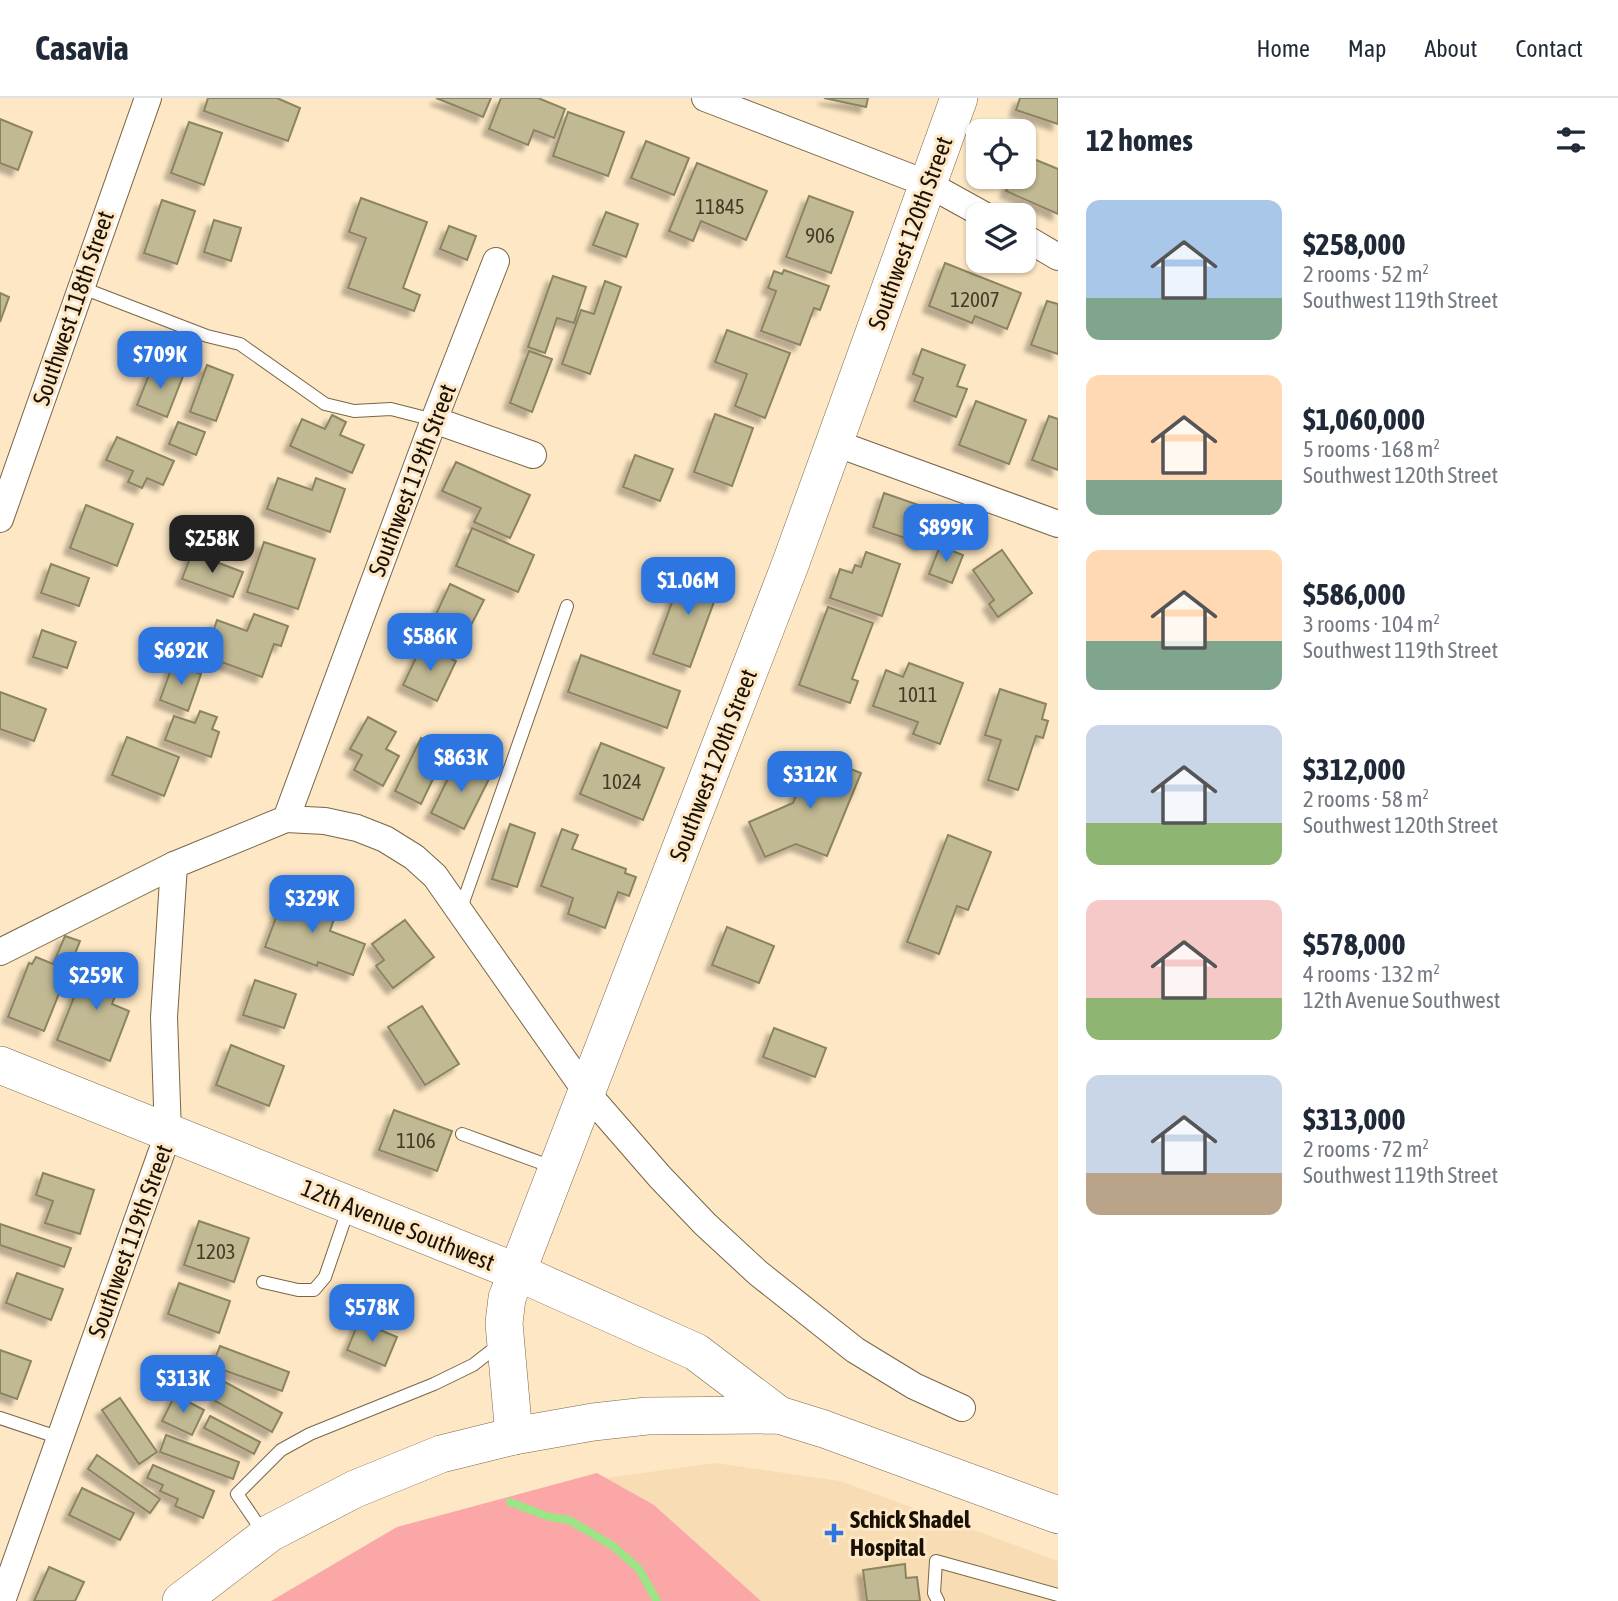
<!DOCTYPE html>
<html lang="en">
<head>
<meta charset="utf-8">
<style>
  :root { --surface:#fff; --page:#f6f6f7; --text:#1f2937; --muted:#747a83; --line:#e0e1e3; --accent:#2d76e2 }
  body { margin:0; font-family:"Asap Condensed",sans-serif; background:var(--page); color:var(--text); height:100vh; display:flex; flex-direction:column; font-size:26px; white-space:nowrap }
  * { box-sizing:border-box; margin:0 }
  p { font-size:23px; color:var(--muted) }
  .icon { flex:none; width:38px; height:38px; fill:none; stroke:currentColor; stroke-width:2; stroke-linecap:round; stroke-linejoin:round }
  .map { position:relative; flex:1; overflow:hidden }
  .sheet { display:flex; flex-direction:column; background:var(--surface); width:560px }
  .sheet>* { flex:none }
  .fabs { position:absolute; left:966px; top:21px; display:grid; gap:14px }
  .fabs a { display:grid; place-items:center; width:70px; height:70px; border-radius:14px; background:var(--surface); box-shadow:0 2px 5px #0004; font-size:35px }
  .price { position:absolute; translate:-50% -60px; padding:0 16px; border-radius:14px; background:var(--accent); color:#fff; font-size:23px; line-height:46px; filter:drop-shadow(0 2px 4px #0008) }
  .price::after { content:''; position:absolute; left:50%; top:42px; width:21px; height:16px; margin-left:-10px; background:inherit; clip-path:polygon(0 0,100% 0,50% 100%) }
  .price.on { background:#222; color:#fff }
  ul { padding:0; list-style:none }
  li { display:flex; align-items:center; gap:21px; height:175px; padding:0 28px }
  li span { display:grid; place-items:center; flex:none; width:196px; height:140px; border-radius:14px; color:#555 }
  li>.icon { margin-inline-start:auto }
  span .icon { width:84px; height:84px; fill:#fffc; stroke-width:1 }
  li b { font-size:30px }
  h2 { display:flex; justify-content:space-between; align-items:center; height:84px; padding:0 28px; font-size:30px }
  header { display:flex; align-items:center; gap:42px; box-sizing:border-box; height:98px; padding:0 35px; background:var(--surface); border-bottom:2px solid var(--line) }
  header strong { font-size:33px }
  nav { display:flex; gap:38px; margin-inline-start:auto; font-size:24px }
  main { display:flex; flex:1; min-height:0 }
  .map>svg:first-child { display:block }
  .built { fill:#f8ddb4 }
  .green { fill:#fba6a7 }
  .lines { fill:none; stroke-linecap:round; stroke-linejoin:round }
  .stream { stroke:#9be586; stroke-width:8 }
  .building { fill:#c0b993; stroke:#8b8460; stroke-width:2; filter:url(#shadow) }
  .lane-casing { stroke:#796647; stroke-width:14 }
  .street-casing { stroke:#796647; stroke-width:28 }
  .secondary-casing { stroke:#796647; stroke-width:38 }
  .lane { stroke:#fff; stroke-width:12 }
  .street { stroke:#fff; stroke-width:26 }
  .secondary { stroke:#fff; stroke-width:37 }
  .poi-dot { fill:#2d76e2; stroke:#fde7c4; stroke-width:2.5 }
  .labels { text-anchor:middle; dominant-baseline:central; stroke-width:6; stroke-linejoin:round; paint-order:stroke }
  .number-label { font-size:21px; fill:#433b28 }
  .street-label { font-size:24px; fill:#191105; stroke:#fde7c4 }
  .poi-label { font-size:24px; font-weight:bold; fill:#191105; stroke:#fde7c4; text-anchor:start }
</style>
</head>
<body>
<header>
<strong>Casavia</strong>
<nav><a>Home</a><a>Map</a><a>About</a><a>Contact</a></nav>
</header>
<main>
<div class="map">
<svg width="1058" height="1503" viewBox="0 0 1058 1503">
  <defs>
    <filter id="shadow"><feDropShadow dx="-6" dy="6" stdDeviation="2" flood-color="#0004"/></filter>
  </defs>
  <rect width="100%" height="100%" fill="#fde7c4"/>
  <polygon class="built" points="715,1365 840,1383 1058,1463 1058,1503 761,1503 654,1407 606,1380"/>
  <polygon class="green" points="597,1375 654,1407 761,1503 271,1503 397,1429"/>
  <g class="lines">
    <polyline class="stream" points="510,1404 549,1419 569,1422 613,1448 639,1471 657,1503"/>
  </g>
  <g class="building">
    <polygon points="208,0 277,0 300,10 288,43 204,13"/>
    <polygon points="436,0 491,0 483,19"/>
    <polygon points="501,0 538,0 565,11 554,40 534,32 528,47 489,31"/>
    <polygon points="824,0 868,0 866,9"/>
    <polygon points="1020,0 1058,0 1058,26 1016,12"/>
    <polygon points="568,14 624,34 608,78 553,58"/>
    <polygon points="0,21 32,34 18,72 0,65"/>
    <polygon points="189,24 222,35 204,87 171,75"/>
    <polygon points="646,43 689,60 674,97 631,80"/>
    <polygon points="1024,57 1058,71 1058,116 1006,93 1012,79 1024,79"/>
    <polygon points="697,65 767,93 746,142 701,123 693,143 669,133"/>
    <polygon points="809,98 853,114 831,175 786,159"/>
    <polygon points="361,100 427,124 403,190 420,197 414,213 348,190 366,140 349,134"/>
    <polygon points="162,102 195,113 177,166 144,155"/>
    <polygon points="606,114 638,126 626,159 593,147"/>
    <polygon points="214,122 241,130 231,163 204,154"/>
    <polygon points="449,128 476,138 467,162 440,151"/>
    <polygon points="945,165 1021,195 1007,231 975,218 972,225 929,208"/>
    <polygon points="784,172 829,188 820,212 814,210 800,247 761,233 776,193 768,190 774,173 782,176"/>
    <polygon points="553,178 586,189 574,225 557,220 545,255 528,249"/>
    <polygon points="605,183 621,189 590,276 562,266 581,212 594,216"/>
    <polygon points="0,195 9,199 0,224"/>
    <polygon points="1047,203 1058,206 1058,256 1031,247"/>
    <polygon points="727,232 790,255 765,320 735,308 747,276 715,264"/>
    <polygon points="922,251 965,267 957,288 967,291 956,319 914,303 923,280 913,276"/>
    <polygon points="529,253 552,261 532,314 510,305"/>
    <polygon points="153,267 183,278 167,319 137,307"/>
    <polygon points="207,267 233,277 216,323 190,314"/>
    <polygon points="976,303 1026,322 1009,366 959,347"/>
    <polygon points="715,316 753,330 732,388 694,374"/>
    <polygon points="332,317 346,324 340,337 364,347 352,375 290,348 302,321 325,331"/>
    <polygon points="1049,318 1058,321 1058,372 1032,362"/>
    <polygon points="178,324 205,334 196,357 169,346"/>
    <polygon points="117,339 174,363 163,387 147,380 142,390 128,384 133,373 106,362"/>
    <polygon points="635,357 673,371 660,403 623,389"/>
    <polygon points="456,364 530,397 510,440 474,424 481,410 442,393"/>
    <polygon points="278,380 312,392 316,380 345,391 330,434 267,411"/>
    <polygon points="884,395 933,412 922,446 873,429"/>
    <polygon points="86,407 133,426 117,468 70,450"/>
    <polygon points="472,430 534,457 518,494 456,468"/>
    <polygon points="264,444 315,461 298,511 247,494"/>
    <polygon points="940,448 963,457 952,485 929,476"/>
    <polygon points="1002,452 1032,495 998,519 989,506 994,502 973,472"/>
    <polygon points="866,454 900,466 882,518 830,500 840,471 852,475 855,467 861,469"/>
    <polygon points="192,455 243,474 233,499 182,481"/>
    <polygon points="51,466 89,480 79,508 41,495"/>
    <polygon points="685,469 722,482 690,569 653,556"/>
    <polygon points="450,486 484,502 464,541 432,525"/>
    <polygon points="828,509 873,525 852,581 858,583 850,605 799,587"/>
    <polygon points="254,516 288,528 281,548 274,546 262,579 205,558 217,522 247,533"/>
    <polygon points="42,532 76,544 67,570 33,559"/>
    <polygon points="422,547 456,563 437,603 403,587"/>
    <polygon points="581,557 680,593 667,630 568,594"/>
    <polygon points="909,565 963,585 940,646 913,636 918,624 873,608 886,572 903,579"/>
    <polygon points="173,566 201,576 188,613 160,602"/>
    <polygon points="1000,591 1046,606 1042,621 1048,623 1043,640 1036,638 1018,692 988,682 1001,642 985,637"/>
    <polygon points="0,594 46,611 34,643 0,631"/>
    <polygon points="200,613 217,619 212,631 219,634 211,659 165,642 174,618 195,625"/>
    <polygon points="368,619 396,634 386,651 399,658 383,688 354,672 362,657 350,651"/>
    <polygon points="127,639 179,659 164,698 112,677"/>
    <polygon points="421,640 447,652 421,706 395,693"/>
    <polygon points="601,645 664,670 643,722 580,696"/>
    <polygon points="813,656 861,675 827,758 796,746 765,759 749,724 793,705"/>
    <polygon points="458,660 491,677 464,731 431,715"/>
    <polygon points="510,726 535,735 517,789 492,781"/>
    <polygon points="562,731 578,737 572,751 626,771 625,775 636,779 629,798 618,794 605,830 568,816 573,800 541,788"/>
    <polygon points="948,737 991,754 968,812 957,808 939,856 907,844"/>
    <polygon points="286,793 337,812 330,833 365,846 353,877 318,864 317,868 265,849"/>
    <polygon points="405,822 434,859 393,890 376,868 384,862 372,846"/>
    <polygon points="727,829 774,848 759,885 712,867"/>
    <polygon points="65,838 80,843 44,933 8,919 29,865 32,866 36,859 53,866"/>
    <polygon points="90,859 125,873 112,906 129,913 110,963 57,942"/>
    <polygon points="255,882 296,896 284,930 243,917"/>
    <polygon points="422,908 459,966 425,987 388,929"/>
    <polygon points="774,930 826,950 815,979 763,959"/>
    <polygon points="231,947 284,968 269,1008 216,987"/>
    <polygon points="394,1012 452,1033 437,1073 379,1052"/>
    <polygon points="43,1075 94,1092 80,1136 45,1125 53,1103 36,1097"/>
    <polygon points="199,1123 249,1140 234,1184 184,1167"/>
    <polygon points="0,1126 71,1150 64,1169 0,1147"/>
    <polygon points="17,1175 63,1191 51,1222 6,1205"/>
    <polygon points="179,1185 230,1203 219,1235 168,1216"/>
    <polygon points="359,1223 397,1239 385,1268 347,1252"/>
    <polygon points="220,1248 289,1274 282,1293 212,1268"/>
    <polygon points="0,1252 31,1263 17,1301 0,1295"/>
    <polygon points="225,1284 282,1315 272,1334 215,1303"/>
    <polygon points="175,1297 204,1312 192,1337 162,1323"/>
    <polygon points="120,1300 157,1354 139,1366 102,1312"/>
    <polygon points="210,1318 260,1344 254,1356 204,1330"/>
    <polygon points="166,1337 239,1364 233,1381 160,1354"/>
    <polygon points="97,1357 160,1401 150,1415 88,1371"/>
    <polygon points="153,1367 214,1393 203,1420 175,1408 178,1401 160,1393 163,1387 147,1380"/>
    <polygon points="82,1390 134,1415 120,1442 69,1417"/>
    <polygon points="905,1466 906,1480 917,1479 920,1503 867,1503 863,1472"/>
    <polygon points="49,1469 84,1484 75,1503 34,1503"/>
  </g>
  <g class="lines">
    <g class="lane-casing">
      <g id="lane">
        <polyline points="80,189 207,238 240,246 325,306 354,313 391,311 434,322"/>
        <polyline points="460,813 567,508"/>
        <polyline points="462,1036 555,1070"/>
        <polyline points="263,1184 298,1192 314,1192 325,1179 349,1109"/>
        <polyline points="0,1320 60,1340"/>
        <polyline points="263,1434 237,1396 281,1352 310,1336 434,1286 473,1267 500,1246"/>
        <polyline points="938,1503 934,1495 936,1463 1058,1497"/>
      </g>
    </g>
    <g class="street-casing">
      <g id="street">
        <polyline points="705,0 928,86 984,117"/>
        <polyline points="1024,139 1058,159"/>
        <polyline points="434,322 533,357"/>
        <polyline points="835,345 1058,426"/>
        <polyline points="0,421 148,0"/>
        <polyline points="286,721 434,322 496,163"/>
        <polyline points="0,854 174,767 286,721 325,723 357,730 385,741 414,759 435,778 587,995 660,1079 705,1126 758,1175 855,1252 914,1288 962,1310"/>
        <polyline points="2,1503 168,1036 164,919 174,767"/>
      </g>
    </g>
    <g class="secondary-casing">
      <g id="secondary">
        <polyline points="0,967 517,1174 696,1254 779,1317"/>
        <polyline points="514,1338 504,1225 507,1200 790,467 959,0"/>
        <polyline points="181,1503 270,1435 355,1391 441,1356 514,1338 593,1324 647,1318 779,1317 824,1331 1058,1417"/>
      </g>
    </g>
    <use href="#lane" class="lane"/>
    <use href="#street" class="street"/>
    <use href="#secondary" class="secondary"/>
  </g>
  <path class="poi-dot" d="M830.5 1424.5h7v7h7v7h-7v7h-7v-7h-7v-7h7z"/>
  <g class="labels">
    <g class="number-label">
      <text x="720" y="108">11845</text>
      <text x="820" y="137">906</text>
      <text x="975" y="201">12007</text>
      <text x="918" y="596">1011</text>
      <text x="622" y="683">1024</text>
      <text x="416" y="1042">1106</text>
      <text x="216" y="1153">1203</text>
    </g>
    <g class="street-label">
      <text transform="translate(910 135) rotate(-70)">Southwest 120th Street</text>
      <text transform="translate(73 210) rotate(-71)">Southwest 118th Street</text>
      <text transform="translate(412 382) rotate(-69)">Southwest 119th Street</text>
      <text transform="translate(713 667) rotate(-69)">Southwest 120th Street</text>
      <text transform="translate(398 1127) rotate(22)">12th Avenue Southwest</text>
      <text transform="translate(130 1143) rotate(-70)">Southwest 119th Street</text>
    </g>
    <g class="poi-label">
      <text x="850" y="1421">Schick Shadel<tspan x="850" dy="28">Hospital</tspan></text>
    </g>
  </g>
</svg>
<div class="fabs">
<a><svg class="icon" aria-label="locate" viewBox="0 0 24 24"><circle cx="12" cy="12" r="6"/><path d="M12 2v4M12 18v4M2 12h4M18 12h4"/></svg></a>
<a><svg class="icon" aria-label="layers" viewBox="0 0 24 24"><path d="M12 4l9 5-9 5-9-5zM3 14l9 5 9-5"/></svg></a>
</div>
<b class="price" style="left:160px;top:293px">$709K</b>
<b class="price" style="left:946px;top:466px">$899K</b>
<b class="price on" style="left:212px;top:477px">$258K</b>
<b class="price" style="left:688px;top:519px">$1.06M</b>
<b class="price" style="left:430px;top:575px">$586K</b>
<b class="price" style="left:181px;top:589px">$692K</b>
<b class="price" style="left:461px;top:696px">$863K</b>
<b class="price" style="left:810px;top:713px">$312K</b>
<b class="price" style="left:312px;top:837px">$329K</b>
<b class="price" style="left:96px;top:914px">$259K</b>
<b class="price" style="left:372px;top:1246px">$578K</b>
<b class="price" style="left:183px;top:1317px">$313K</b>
</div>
<section class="sheet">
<h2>12 homes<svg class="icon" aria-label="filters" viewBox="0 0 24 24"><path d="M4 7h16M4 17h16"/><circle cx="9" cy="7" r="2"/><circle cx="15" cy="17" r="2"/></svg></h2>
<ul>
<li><span style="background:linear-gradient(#a9c7e8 70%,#7fa58c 0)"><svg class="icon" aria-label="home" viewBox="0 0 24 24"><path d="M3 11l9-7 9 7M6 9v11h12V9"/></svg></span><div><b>$258,000</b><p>2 rooms · 52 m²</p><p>Southwest 119th Street</p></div></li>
<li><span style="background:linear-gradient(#ffd9b3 75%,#7fa58c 0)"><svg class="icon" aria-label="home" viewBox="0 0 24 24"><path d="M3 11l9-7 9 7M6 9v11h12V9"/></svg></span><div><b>$1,060,000</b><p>5 rooms · 168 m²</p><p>Southwest 120th Street</p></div></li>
<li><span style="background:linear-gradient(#ffd9b3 65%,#7fa58c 0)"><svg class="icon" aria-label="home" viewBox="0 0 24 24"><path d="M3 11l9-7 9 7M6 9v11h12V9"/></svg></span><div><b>$586,000</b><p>3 rooms · 104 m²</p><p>Southwest 119th Street</p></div></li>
<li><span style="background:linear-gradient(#c9d6e8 70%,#8fb573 0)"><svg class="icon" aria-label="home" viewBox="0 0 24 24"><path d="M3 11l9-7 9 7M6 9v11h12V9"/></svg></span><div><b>$312,000</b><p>2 rooms · 58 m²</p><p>Southwest 120th Street</p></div></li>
<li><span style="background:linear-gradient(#f6c9c9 70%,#8fb573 0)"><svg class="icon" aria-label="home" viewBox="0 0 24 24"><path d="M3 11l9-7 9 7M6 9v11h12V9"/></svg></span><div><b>$578,000</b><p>4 rooms · 132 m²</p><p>12th Avenue Southwest</p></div></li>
<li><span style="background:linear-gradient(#c9d6e8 70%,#b9a48a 0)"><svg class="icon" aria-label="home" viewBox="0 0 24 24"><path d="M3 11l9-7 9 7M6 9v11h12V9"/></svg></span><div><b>$313,000</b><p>2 rooms · 72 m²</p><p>Southwest 119th Street</p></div></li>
</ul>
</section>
</main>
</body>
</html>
